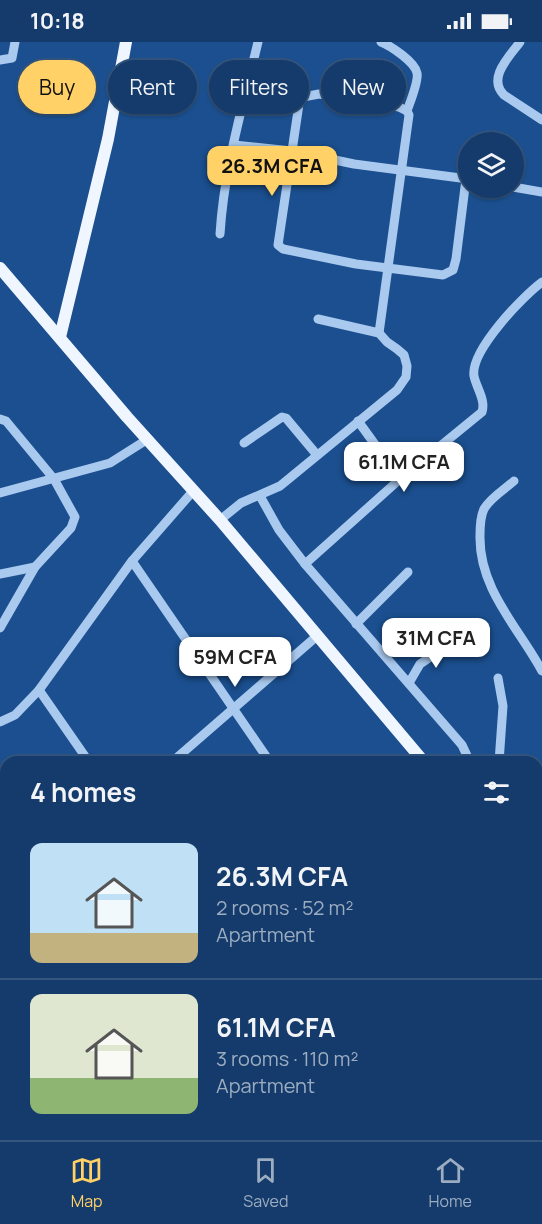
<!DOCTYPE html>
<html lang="en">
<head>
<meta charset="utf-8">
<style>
  :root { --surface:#143b6b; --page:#1d4271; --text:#f1f3f6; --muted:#9dadc1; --line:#33557e; --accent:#ffd166 }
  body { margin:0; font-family:Manrope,sans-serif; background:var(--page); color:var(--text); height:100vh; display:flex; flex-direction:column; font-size:22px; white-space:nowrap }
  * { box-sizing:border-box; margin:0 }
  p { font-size:20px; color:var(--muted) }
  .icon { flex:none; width:33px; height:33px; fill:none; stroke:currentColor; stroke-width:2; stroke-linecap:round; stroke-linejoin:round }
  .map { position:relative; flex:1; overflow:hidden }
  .details { position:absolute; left:0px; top:714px; width:543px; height:384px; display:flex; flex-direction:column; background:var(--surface); border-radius:18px 18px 0 0; box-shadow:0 2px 4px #0004,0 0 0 2px var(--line) }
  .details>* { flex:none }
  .guide { position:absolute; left:18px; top:18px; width:507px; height:54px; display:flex; gap:12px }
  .controls { position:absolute; left:458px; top:90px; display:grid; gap:12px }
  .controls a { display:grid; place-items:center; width:66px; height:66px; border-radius:50%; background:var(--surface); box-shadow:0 2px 4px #0004,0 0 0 2px var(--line); font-size:30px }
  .price { position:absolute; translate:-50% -51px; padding:0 14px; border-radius:12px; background:#fff; color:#222; font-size:20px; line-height:39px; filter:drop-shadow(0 2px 3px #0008) }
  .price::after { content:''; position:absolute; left:50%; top:36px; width:18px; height:14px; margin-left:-9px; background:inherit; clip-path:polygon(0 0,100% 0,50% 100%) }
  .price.current { background:var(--accent); color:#111 }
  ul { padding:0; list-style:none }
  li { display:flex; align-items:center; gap:18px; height:150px; padding:0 30px }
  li+li { border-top:2px solid var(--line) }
  li span { display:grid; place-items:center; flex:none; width:168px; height:120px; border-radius:12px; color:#555 }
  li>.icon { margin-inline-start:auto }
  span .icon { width:72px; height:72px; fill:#fffc; stroke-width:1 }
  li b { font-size:26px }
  h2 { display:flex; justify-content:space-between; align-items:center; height:72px; padding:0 30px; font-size:26px }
  .pill { padding:0 21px; border-radius:27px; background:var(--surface); box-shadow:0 2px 4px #0004,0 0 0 2px var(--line); font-size:21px; line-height:54px }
  .pill.current { background:var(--accent); color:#111 }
  .status { display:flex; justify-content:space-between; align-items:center; height:42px; padding:0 30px; background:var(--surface); direction:ltr }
  .status svg { height:16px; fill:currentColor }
  .tab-bar { display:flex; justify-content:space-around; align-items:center; height:84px; border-top:2px solid var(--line); background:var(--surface); font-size:16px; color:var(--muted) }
  .tab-bar a { display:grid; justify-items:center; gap:3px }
  .tab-bar .current { color:var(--accent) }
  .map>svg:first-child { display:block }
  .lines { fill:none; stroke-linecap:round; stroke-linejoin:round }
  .minor { stroke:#a9c9ee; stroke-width:9 }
  .major { stroke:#f0f6ff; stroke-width:12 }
</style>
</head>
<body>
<div class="status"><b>10:18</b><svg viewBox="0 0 49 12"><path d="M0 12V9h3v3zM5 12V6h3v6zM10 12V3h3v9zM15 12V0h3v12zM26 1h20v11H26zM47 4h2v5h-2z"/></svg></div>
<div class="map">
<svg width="542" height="1098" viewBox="0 0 542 1098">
  <rect width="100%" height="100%" fill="#1b4f8f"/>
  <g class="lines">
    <g class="minor">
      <path d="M 381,0 C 391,4 415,20 417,31 C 419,39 410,60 407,69"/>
      <path d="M 520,0 C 509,15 487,36 504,53 L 542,78"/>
      <polyline points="0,18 12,16 15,0"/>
      <polyline points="234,103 292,109 354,122 468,137"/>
      <polyline points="513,145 542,150"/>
      <path d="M 220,192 C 224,126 243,63 258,0"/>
      <polyline points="379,291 409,73 407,69 399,65 319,52 303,55 299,62 278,203 283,207 356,222 443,233 453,228 456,217 466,137"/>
      <polyline points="0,377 6,379 54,437 75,475 71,486 35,525 0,586"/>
      <polyline points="358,379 400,437"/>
      <polyline points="244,401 282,375 286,376 317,413"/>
      <path d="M 514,439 C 505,447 490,456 484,467 C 480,475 480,486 480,494 C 479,547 518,585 542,629"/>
      <polyline points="0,451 110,421 148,397"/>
      <polyline points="260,454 279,488 305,522 462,703 470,720"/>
      <polyline points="220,478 241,461 280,444 397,348 406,335 407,324 404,313 397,307 387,300 379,291 318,277"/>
      <polyline points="132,519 270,720"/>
      <path d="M 305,522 L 400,437 L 482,370 C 486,358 476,345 474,334 C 470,309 523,254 542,240"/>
      <polyline points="0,532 35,525"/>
      <polyline points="356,582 408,530"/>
      <polyline points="498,636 503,664 499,720"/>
      <polyline points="409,641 420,622 451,601"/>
      <polyline points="39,648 89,720"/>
      <polyline points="0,680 15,673 39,648 132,519 194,448"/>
      <polyline points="172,720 317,594"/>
      <polyline points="537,836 542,832"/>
      <polyline points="0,844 6,842"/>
      <polyline points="0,918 6,917"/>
      <polyline points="0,986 6,984"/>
      <polyline points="537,1007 542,997"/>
      <polyline points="241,1092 246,1098"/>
      <polyline points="74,1098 81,1092"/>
      <polyline points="191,1098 198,1092"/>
      <polyline points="411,1098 418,1092"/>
      <polyline points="492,1098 496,1092"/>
    </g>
    <g class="major">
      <polyline points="0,226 127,375 220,478 424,720"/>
      <polyline points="60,295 108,97 126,0"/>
      <polyline points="537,855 542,862"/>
    </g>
  </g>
</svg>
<div class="controls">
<a><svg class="icon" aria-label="layers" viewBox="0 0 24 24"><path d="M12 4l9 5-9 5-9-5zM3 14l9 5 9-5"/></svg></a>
</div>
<b class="price current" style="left:272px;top:155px">26.3M CFA</b>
<b class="price" style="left:404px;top:451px">61.1M CFA</b>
<b class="price" style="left:436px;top:627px">31M CFA</b>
<b class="price" style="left:235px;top:646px">59M CFA</b>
<div class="guide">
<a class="pill current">Buy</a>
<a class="pill">Rent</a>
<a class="pill">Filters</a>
<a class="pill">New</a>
</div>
<section class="details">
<h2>4 homes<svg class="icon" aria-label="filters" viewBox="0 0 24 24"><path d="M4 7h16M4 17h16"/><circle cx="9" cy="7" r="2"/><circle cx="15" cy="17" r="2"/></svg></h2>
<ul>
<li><span style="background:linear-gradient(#bfe0f5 75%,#c2b280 0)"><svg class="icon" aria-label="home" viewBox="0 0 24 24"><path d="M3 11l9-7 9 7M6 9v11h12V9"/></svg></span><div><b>26.3M CFA</b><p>2 rooms · 52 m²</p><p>Apartment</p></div></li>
<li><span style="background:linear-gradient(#dfe7d0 70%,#8fb573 0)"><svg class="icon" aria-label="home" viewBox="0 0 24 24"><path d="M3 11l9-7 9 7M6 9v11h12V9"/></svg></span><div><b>61.1M CFA</b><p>3 rooms · 110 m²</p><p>Apartment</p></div></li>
</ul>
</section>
</div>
<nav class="tab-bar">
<a class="current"><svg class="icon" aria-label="map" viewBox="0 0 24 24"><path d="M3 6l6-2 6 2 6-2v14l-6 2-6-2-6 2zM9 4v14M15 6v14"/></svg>Map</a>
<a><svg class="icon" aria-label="saved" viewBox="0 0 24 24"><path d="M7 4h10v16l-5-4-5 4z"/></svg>Saved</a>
<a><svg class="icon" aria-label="home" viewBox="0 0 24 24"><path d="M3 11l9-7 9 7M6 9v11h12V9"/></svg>Home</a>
</nav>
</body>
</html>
